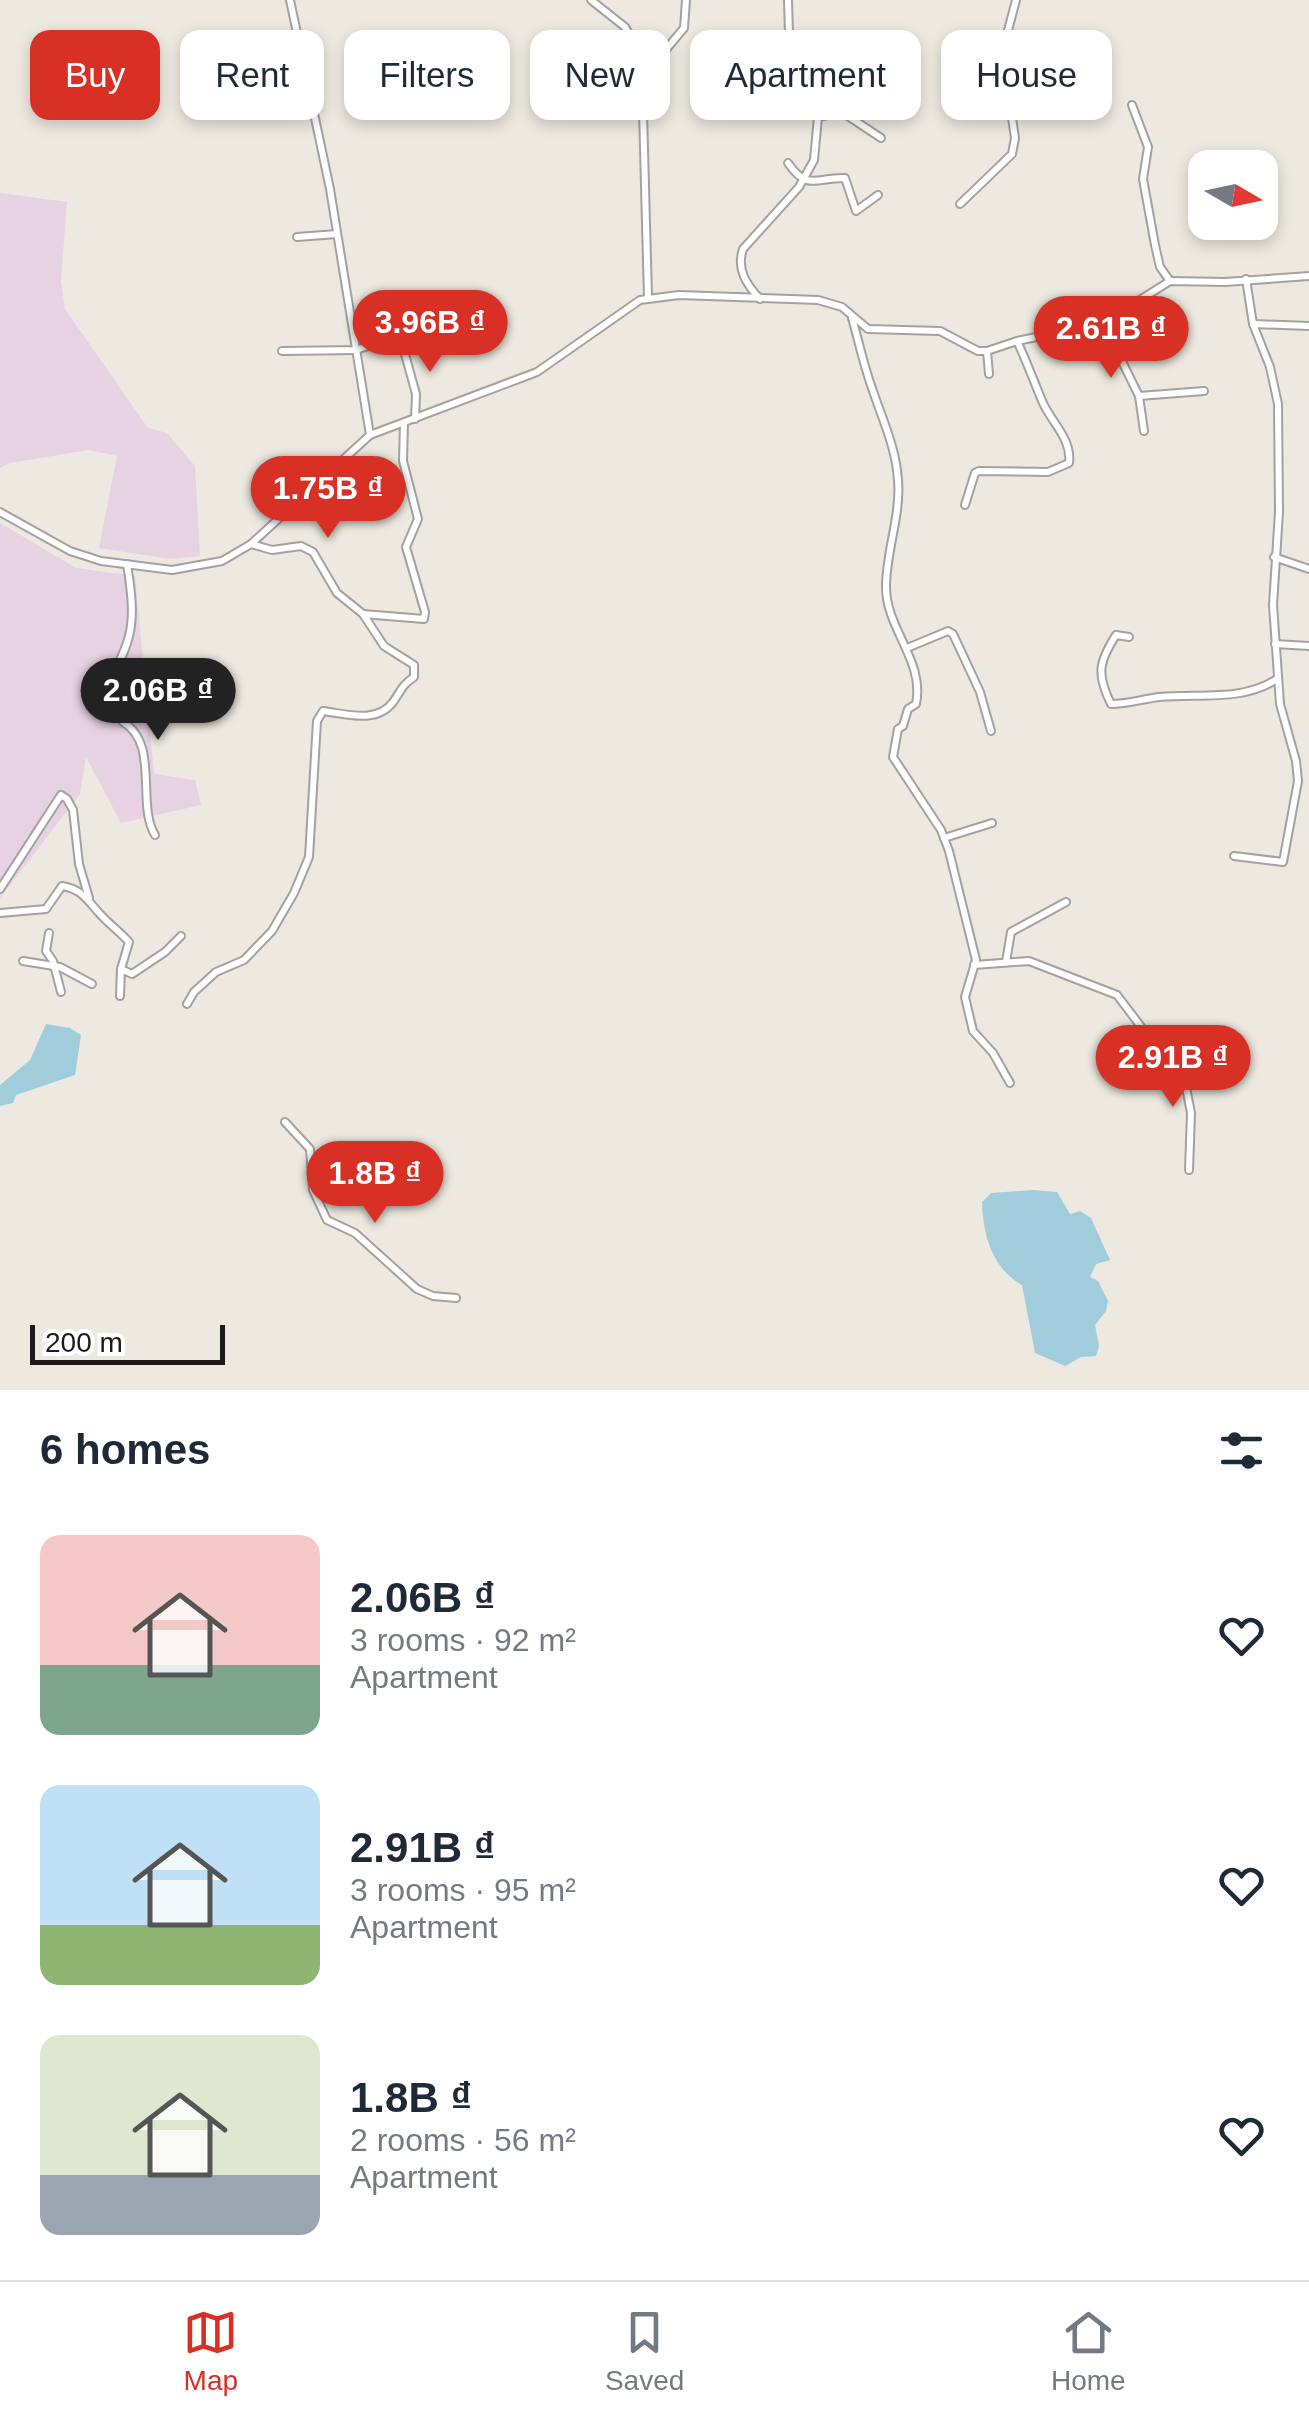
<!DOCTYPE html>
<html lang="en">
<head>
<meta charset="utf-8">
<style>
  :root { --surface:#fff; --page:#f2f2f3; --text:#1f2937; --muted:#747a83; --line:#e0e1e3; --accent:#d93025 }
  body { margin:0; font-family:Arial,sans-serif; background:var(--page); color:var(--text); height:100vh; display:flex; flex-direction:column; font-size:38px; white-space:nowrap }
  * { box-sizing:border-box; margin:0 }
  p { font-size:32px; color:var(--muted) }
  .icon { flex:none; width:55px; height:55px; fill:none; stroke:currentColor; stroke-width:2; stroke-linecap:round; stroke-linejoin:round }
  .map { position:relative; height:1390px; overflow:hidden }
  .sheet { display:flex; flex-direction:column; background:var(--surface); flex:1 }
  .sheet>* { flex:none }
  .hud { position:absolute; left:30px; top:30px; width:1250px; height:90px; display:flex; gap:20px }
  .needle { width:65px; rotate:99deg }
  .fabs { position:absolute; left:1188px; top:150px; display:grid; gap:20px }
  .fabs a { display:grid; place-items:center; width:90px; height:90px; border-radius:20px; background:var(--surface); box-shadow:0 5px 15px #0003; font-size:50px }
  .scale { position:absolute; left:30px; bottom:25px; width:195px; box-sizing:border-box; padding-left:10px; border:5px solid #1b1b1b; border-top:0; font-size:28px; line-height:35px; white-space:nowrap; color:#1b1b1b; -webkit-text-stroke:8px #fff; paint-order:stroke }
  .price { position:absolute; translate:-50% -85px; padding:0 22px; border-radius:35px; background:var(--accent); color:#fff; font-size:32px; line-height:65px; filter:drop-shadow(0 2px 5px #0008) }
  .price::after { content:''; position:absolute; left:50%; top:60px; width:30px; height:22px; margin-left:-15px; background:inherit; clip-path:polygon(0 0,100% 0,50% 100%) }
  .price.on { background:#222; color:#fff }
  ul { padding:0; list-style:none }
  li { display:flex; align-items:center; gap:30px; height:250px; padding:0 40px }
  li span { display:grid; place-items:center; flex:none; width:280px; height:200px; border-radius:20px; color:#555 }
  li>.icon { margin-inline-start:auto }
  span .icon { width:120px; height:120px; fill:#fffc; stroke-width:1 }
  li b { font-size:42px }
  h2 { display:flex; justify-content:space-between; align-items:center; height:120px; padding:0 40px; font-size:42px }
  .tag { padding:0 35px; border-radius:20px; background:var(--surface); box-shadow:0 5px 15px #0003; font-size:35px; line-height:90px }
  .tag.on { background:var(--accent); color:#fff }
  .dock { display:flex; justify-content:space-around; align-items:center; height:140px; border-top:2px solid var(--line); background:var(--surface); font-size:28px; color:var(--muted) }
  .dock a { display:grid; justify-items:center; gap:5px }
  .dock .on { color:var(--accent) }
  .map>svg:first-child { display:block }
  .industrial { fill:#e6d2e2 }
  .water { fill:#a0ccdb }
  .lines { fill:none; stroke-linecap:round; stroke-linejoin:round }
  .minor-casing { stroke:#a2a2a2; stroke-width:10 }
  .minor { stroke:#fff; stroke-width:6 }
</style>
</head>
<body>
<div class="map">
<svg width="1309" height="1390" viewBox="0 0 1309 1390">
  <rect width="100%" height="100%" fill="#ede9e0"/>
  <g class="industrial">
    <polygon points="0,193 67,202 61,281 65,309 148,428 167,433 195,466 200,556 170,559 99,548 117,456 89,450 10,463 0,468"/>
    <polygon points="0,523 76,568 135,576 154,774 195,780 201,805 121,823 86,757 80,794 0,898"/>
  </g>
  <g class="water">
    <polygon points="46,1024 70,1028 81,1035 75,1075 16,1095 13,1103 0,1106 0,1085 30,1060"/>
    <path d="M 1033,1190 L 1057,1192 L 1070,1214 L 1080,1211 L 1091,1218 L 1110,1260 L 1096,1264 L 1090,1277 L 1098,1281 L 1108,1301 L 1106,1311 L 1095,1325 L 1099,1346 L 1096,1356 L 1081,1357 L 1065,1366 L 1035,1353 L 1022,1285 C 992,1268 983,1235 982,1202 L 991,1193 Z"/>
  </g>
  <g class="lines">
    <g class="minor-casing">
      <g id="minor">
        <polyline points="290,0 330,189 370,435"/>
        <polyline points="591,0 625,27 641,53 647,72 643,111 648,298"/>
        <polyline points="648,71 684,28 686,0"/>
        <polyline points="1132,105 1148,147 1143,179 1155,245 1160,267 1170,281"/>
        <polyline points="818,117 842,112 881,138"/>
        <path d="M 788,163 C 808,192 817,177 845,178 L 856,211 L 878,195"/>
        <polyline points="960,204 1012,154 1015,138 1004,64 1006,38 1016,0"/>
        <polyline points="297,237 337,234"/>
        <path d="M 760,299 C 747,285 736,270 743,249 L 799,187 L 814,160 L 818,117 L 789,35 L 788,0"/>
        <path d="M 852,318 C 859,342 864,367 873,391 C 883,421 896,448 898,480 C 901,516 886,551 886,587 C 886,629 925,661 916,704 L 908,709 L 903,726 L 898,729 L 893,757 L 941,830 L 949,851 L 976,960 L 965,997 L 973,1031 L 993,1053 L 1010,1083"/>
        <polyline points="1103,323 1139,396 1144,431"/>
        <polyline points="1253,324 1309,326"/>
        <polyline points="400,336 416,394 415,419"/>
        <polyline points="282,351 356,350 435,324"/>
        <polyline points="987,351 989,374"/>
        <polyline points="1139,396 1204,391"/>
        <path d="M 965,505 L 975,473 L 979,471 L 1048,472 L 1069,463 C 1072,439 1052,423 1043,403 C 1034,382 1027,362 1017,341"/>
        <polyline points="0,512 70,551 101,561 172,570 222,561 251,544 370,435 537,372 640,300 679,295 818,300 842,307 868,329 940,331 978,351 987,351 1017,341 1103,323 1170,281 1225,282 1309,276"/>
        <polyline points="251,544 272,550 301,546 313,552 337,593 363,614"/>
        <polyline points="1274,557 1309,569"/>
        <path d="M 1129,637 L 1116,635 C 1099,662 1096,674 1111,704 C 1127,704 1143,699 1159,697 C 1199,693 1242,702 1277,679"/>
        <polyline points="1275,644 1309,646"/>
        <polyline points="907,648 948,631 953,634 980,692 991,731"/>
        <path d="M 118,666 L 123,722 C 160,744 136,804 155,835"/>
        <path d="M 103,690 C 135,640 136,621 127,564"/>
        <polyline points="944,838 992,823"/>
        <polyline points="1234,856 1283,862 1298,781 1296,761 1280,704 1273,605 1279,512 1278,404 1270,367 1253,324 1246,279"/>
        <polyline points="0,889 61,795 67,799 73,810 79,864 89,898"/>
        <path d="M 0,913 L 46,909 L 62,886 C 82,889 87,900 100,914 C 109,924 120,932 129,942 L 121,969 L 120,996"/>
        <polyline points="49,933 46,951 53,961 61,992"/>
        <polyline points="23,961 60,967 92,984"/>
        <polyline points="1006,962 1011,932 1066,902"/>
        <polyline points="974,965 1029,961 1117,995 1142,1028 1165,1047 1184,1077 1191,1113 1189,1170"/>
        <polyline points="121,969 132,974 165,952 181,936"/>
        <path d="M 187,1004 L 194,992 L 216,972 L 244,960 L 272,931 L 294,893 L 309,857 L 317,721 L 323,711 C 346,714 377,724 393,702 C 402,690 400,687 414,677 L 414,665 L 384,646 L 363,614 L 424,619 L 425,612 L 406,547 L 418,519 L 403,461 L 404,423"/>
        <polyline points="285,1122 310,1149 313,1190 327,1220 355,1233 417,1289 433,1296 456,1298"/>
      </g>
    </g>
    <use href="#minor" class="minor"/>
  </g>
</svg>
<div class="fabs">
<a><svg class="needle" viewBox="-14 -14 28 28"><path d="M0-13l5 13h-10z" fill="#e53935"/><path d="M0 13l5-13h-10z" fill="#747a83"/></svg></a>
</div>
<div class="scale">200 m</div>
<b class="price" style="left:430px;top:375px">3.96B ₫</b>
<b class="price" style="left:1111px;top:381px">2.61B ₫</b>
<b class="price" style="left:328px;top:541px">1.75B ₫</b>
<b class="price on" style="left:158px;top:743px">2.06B ₫</b>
<b class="price" style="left:1173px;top:1110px">2.91B ₫</b>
<b class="price" style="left:375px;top:1226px">1.8B ₫</b>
<div class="hud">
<a class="tag on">Buy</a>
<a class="tag">Rent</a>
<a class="tag">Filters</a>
<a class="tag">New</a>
<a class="tag">Apartment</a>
<a class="tag">House</a>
</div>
</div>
<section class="sheet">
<h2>6 homes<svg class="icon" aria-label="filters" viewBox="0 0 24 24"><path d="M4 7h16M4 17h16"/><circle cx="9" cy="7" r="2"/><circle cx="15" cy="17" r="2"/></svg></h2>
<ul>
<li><span style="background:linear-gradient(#f6c9c9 65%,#7fa58c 0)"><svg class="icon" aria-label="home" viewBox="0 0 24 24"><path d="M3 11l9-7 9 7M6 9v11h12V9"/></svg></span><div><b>2.06B ₫</b><p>3 rooms · 92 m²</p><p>Apartment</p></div><svg class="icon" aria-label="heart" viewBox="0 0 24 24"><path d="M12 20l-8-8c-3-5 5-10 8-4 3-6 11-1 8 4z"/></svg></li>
<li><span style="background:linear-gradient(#bfe0f5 70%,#8fb573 0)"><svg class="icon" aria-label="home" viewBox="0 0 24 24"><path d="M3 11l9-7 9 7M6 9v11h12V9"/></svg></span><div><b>2.91B ₫</b><p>3 rooms · 95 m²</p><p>Apartment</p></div><svg class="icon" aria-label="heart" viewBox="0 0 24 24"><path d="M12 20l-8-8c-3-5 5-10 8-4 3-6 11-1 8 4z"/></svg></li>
<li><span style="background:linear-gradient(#dfe7d0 70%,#9aa5b1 0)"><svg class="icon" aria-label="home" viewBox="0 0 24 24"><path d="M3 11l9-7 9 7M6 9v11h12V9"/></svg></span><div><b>1.8B ₫</b><p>2 rooms · 56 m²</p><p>Apartment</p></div><svg class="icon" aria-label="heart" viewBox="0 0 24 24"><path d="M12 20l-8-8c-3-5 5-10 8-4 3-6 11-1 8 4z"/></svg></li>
</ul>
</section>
<nav class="dock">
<a class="on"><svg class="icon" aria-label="map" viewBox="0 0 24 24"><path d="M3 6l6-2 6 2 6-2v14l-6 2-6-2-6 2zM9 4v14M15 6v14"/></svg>Map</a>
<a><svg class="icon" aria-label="saved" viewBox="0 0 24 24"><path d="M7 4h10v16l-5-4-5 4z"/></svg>Saved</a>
<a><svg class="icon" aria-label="home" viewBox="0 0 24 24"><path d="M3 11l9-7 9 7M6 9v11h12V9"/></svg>Home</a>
</nav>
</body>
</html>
